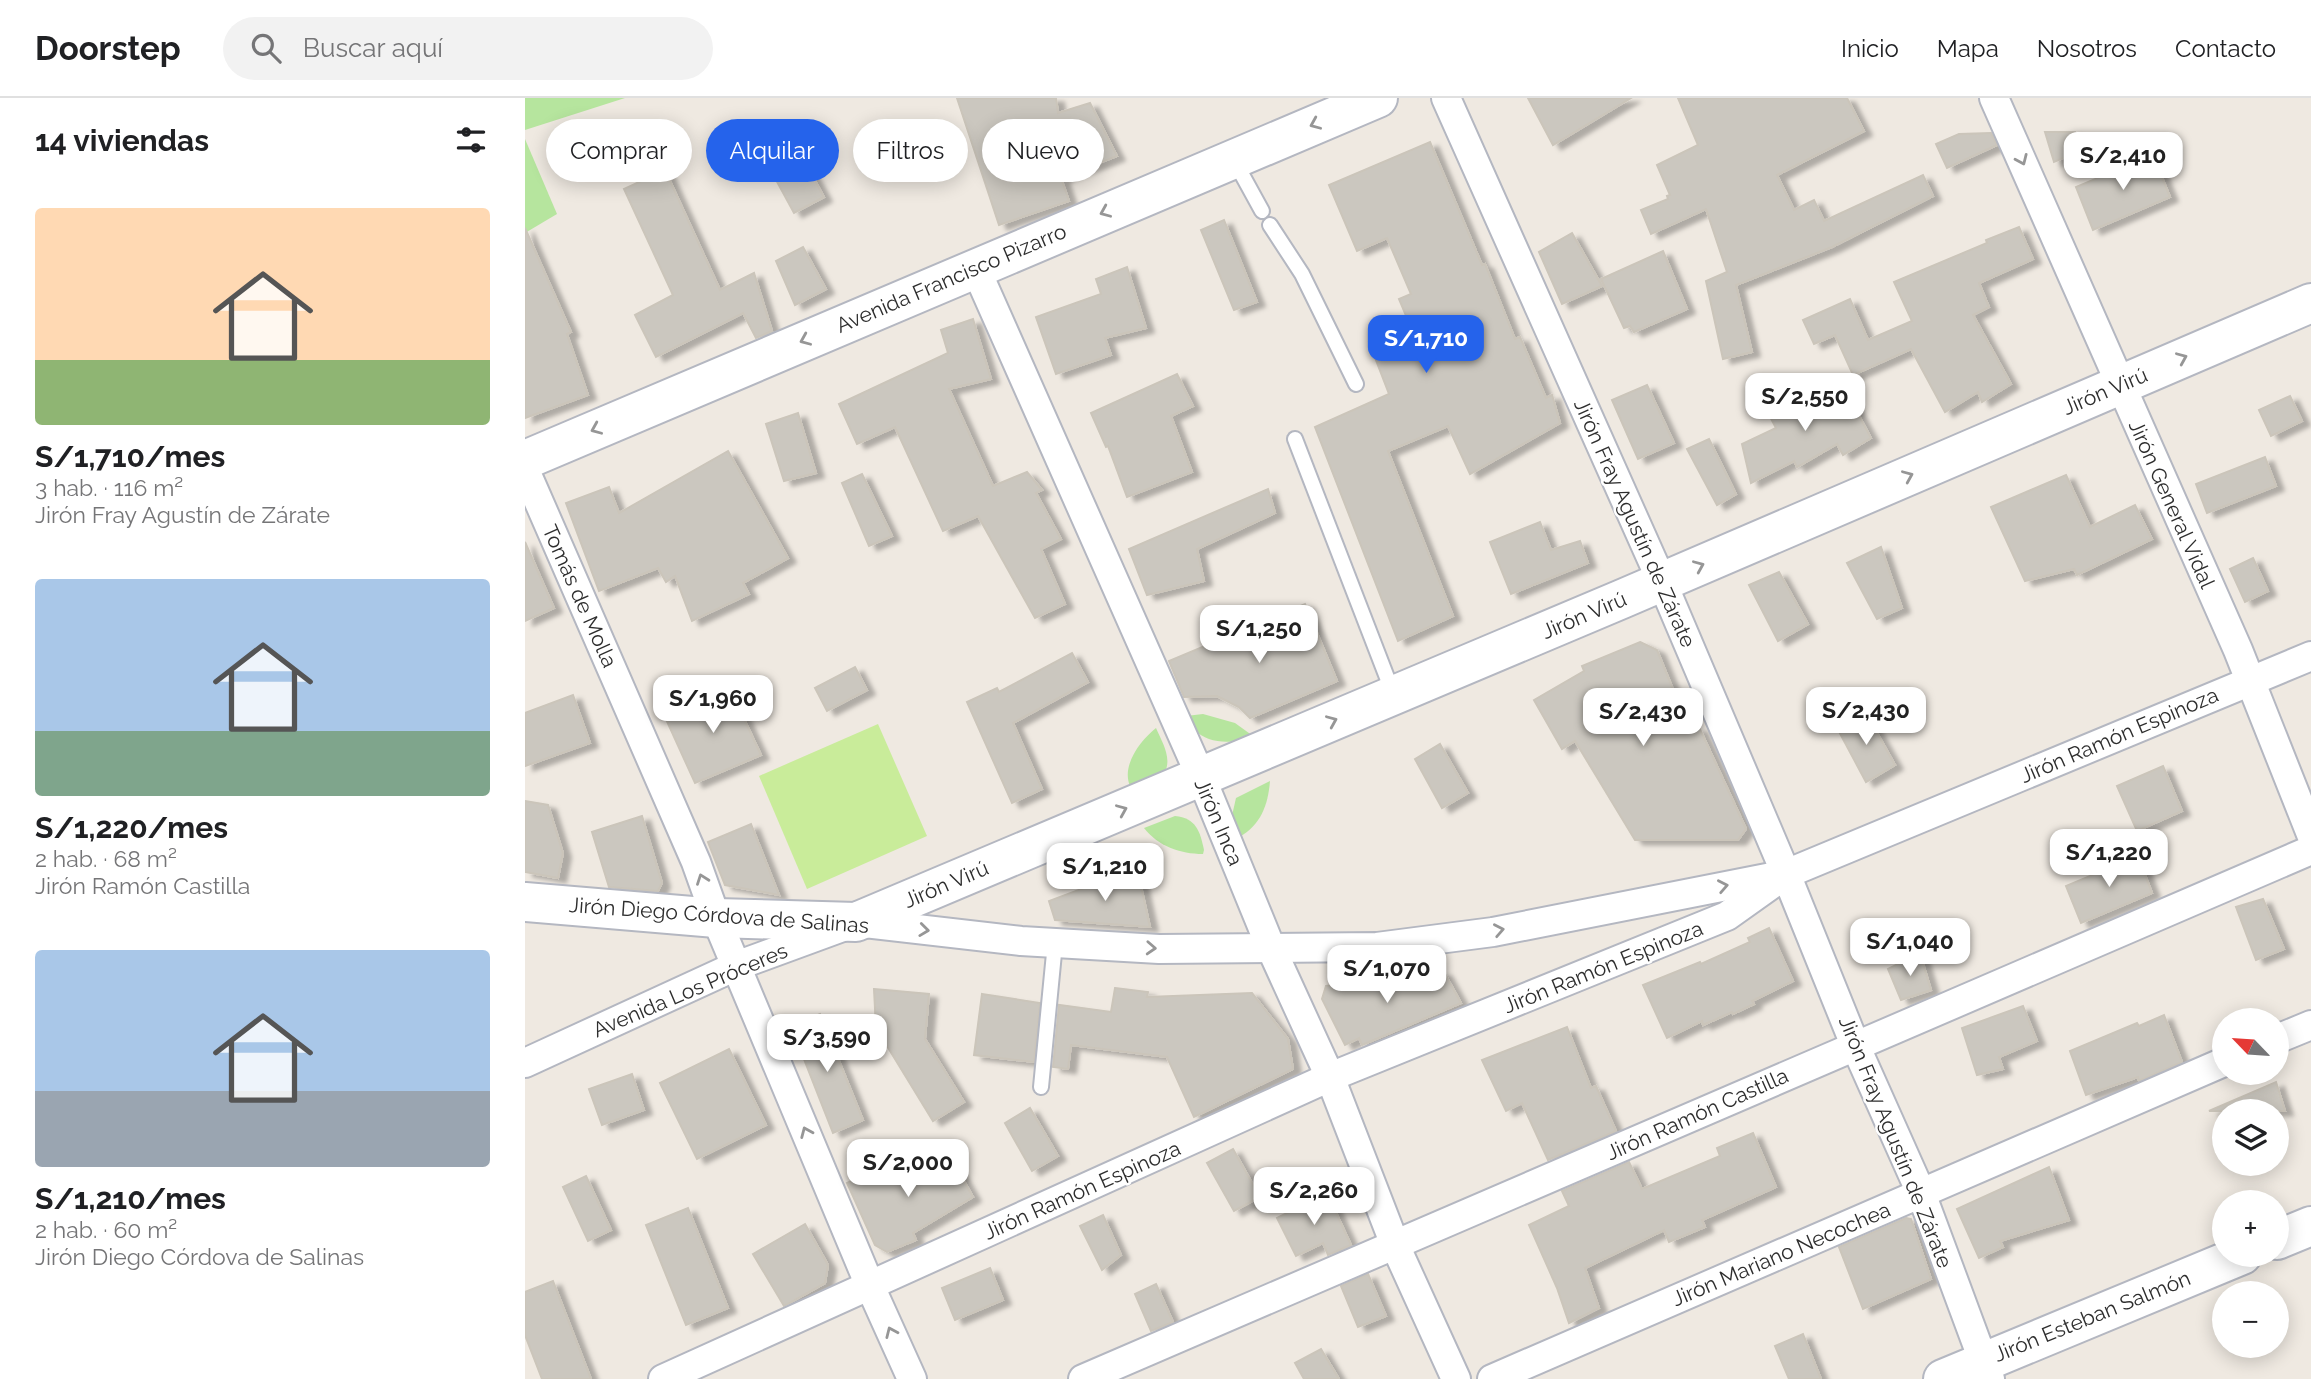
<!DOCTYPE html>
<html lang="es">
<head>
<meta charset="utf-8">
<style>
  :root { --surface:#fff; --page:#f2f2f2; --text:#202124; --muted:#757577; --line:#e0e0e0; --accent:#2563eb }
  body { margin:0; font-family:Raleway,sans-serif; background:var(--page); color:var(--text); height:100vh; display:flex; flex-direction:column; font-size:26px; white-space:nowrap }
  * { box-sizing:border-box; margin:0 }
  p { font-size:23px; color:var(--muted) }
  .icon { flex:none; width:38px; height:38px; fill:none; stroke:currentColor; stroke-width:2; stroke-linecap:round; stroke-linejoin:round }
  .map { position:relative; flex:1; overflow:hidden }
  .sheet { display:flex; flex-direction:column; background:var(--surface); width:525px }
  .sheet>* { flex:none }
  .hud { position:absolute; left:21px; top:21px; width:665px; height:63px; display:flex; gap:14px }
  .needle { width:46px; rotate:295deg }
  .fabs { position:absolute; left:1687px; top:910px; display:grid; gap:14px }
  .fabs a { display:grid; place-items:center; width:77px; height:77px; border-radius:50%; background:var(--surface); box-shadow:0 4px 18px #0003; font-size:35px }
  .price { position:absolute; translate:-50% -60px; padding:0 16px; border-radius:14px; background:#fff; color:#222; font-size:23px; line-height:46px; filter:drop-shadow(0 2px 4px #0008) }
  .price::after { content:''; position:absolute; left:50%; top:42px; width:21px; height:16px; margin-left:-10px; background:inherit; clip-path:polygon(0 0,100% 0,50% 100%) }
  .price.selected { background:var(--accent); color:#fff }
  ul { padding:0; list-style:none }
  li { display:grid; align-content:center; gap:14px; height:371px; padding:0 35px }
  li span { display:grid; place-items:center; height:217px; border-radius:7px; color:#555 }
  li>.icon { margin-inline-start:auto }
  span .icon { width:126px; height:126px; fill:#fffc; stroke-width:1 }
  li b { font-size:30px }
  h2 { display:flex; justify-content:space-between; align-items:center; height:84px; padding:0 35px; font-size:30px }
  .chip { padding:0 24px; border-radius:32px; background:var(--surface); box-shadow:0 4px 18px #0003; font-size:24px; line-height:63px }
  .chip.selected { background:var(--accent); color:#fff }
  header { display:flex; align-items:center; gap:42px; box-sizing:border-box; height:98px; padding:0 35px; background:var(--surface); border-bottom:2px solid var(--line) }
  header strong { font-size:33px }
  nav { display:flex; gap:38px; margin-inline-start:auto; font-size:24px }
  .search { width:490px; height:63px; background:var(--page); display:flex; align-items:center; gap:18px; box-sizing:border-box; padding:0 24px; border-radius:38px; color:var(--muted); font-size:26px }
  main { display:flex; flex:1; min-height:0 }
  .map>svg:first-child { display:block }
  .green { fill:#b6e59e }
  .pitch { fill:#c9ec9a }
  .building { fill:#cbc7bf; stroke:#cbc5ba; stroke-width:2; filter:url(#shadow) }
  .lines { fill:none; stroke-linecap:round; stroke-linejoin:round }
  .lane-casing { stroke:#b4b7c1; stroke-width:18 }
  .street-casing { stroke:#b4b7c1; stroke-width:32 }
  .secondary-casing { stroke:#b4b7c1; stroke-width:42 }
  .lane { stroke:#fff; stroke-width:14 }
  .street { stroke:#fff; stroke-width:28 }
  .secondary { stroke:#fff; stroke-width:38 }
  .oneway { stroke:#969696 }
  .labels { text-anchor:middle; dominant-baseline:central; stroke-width:5; stroke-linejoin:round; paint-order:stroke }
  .street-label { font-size:21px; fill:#2e2e2e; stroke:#fff }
</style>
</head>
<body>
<header>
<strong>Doorstep</strong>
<div class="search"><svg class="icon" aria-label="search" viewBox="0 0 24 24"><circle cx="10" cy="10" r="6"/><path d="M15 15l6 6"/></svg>Buscar aquí</div>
<nav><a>Inicio</a><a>Mapa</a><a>Nosotros</a><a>Contacto</a></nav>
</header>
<main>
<section class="sheet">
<h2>14 viviendas<svg class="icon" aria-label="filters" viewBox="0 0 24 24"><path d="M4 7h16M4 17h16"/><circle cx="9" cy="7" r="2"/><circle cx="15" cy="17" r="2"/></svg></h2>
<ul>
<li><span style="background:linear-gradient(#ffd9b3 70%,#8fb573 0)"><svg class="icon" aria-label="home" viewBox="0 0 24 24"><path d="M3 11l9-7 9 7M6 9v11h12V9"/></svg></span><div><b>S/1,710/mes</b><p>3 hab. · 116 m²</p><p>Jirón Fray Agustín de Zárate</p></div></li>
<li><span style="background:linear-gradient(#a9c7e8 70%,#7fa58c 0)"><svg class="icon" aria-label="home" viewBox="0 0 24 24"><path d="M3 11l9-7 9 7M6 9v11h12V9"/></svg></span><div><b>S/1,220/mes</b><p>2 hab. · 68 m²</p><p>Jirón Ramón Castilla</p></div></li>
<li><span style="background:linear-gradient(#a9c7e8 65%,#9aa5b1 0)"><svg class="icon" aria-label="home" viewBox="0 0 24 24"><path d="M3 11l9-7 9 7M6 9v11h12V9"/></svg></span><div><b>S/1,210/mes</b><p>2 hab. · 60 m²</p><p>Jirón Diego Córdova de Salinas</p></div></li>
</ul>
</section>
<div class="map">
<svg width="1786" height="1281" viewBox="0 0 1786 1281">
  <defs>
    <filter id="shadow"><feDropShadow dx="8" dy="4.5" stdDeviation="2" flood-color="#0004"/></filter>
  </defs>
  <rect width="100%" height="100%" fill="#efe9e1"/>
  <g class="green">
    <polygon points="0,0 100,0 0,32"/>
    <polygon points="0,41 32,116 0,135"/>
    <path d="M 678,616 L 710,625 L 728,638 C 712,646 683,647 670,632 C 667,628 664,623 661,618 Z"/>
    <path d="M 631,630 C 637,644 647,659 640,674 L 605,688 C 596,667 616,642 631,630 Z"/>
    <path d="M 745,683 C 743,707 736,727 714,739 L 706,722 L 711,700 Z"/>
    <path d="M 650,718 C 671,720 675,733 679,752 L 678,756 C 655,756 633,748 619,730 Z"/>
  </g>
  <polygon class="pitch" points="353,626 402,738 282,791 234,678"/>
  <g class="building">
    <polygon points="432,0 531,0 533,15 565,5 592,58 536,80 544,103 474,127"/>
    <polygon points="1003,0 1106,0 1028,47"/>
    <polygon points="1153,0 1322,0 1339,33 1252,77 1269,112 1289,102 1299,123 1398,77 1408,98 1307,149 1211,187 1227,254 1198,261 1181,183 1202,174 1181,111 1126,136 1116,112 1143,101 1142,98 1145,97 1132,67 1173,47"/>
    <polygon points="1520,34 1550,34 1557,52 1529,64"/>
    <polygon points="1466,35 1472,47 1422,70 1411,46 1434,36"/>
    <polygon points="268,42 299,99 269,115 238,58"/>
    <polygon points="905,44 957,167 960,166 990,241 995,239 1021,300 1027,297 1035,325 945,376 923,328 863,353 928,518 873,543 790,329 864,296 844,244 885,227 874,201 886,196 862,140 832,153 804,87"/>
    <polygon points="1628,57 1645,99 1568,132 1551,89"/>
    <polygon points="140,72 195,192 229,175 247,233 231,240 218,215 131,259 110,217 148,197 99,91"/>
    <polygon points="699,122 732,204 709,212 676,132"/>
    <polygon points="1494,129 1508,161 1454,185 1464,209 1448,217 1486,286 1457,304 1453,294 1420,314 1386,251 1328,277 1310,237 1289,246 1278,222 1325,201 1343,242 1387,223 1369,184 1462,145 1461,142"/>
    <polygon points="0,130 46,234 42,236 63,297 0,320"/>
    <polygon points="1047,135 1077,188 1037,206 1014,154"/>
    <polygon points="278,149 301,191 270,207 251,163"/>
    <polygon points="1138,153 1162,211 1109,234 1105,228 1099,230 1076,181"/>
    <polygon points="602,169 621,230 580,240 586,257 531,276 511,219 576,196 571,181"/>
    <polygon points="448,221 466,281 424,291 468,388 502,374 517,392 511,395 536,441 516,451 540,506 510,520 453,418 418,433 370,329 332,346 314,306 423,255 416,232"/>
    <polygon points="652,276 668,308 646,318 667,374 602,399 583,348 581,349 566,315"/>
    <polygon points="1122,287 1149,345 1113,361 1087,302"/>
    <polygon points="1318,288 1346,340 1318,357 1312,346 1272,369 1269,363 1226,385 1217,346 1251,330 1242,313 1272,300 1276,306"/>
    <polygon points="1765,298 1777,323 1746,338 1734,312"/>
    <polygon points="273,315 291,375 259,383 241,326"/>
    <polygon points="1184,341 1211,396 1192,407 1162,351"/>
    <polygon points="203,353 263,460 218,485 224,496 167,523 150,478 141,484 133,470 74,493 41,405 84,389 94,415"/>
    <polygon points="1740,359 1751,388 1682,415 1671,386"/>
    <polygon points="337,376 367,438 344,448 317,385"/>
    <polygon points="1541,377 1565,429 1610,407 1627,441 1552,477 1549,471 1500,483 1466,409"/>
    <polygon points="743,391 750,415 672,451 679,483 622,497 604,451"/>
    <polygon points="1015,424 1026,452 1055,443 1063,465 986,496 965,444"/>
    <polygon points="0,444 29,510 0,523"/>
    <polygon points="1356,449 1377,510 1352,521 1322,465"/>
    <polygon points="1728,460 1743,493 1720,504 1705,471"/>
    <polygon points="1254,474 1283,526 1253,543 1224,487"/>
    <polygon points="780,506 812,583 725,620 714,609 692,598 659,599 644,563"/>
    <polygon points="1115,544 1132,552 1165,633 1174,629 1221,731 1213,742 1110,742 1050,643 1037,651 1009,602 1059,573 1057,568"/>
    <polygon points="547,555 563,584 488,625 517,691 487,705 442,604 472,590 474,594"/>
    <polygon points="330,569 342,592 302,613 290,590"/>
    <polygon points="204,589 236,657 170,685 140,619"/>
    <polygon points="48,597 65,645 0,668 0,615"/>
    <polygon points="1341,615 1370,667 1341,684 1311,628"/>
    <polygon points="915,646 943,695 917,710 890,661"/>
    <polygon points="1638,668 1657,713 1612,733 1592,688"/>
    <polygon points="0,703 23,707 38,755 33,780 0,774"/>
    <polygon points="117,718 137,785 133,793 84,789 67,734"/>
    <polygon points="226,726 254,797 200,787 183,744"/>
    <polygon points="1613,758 1627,795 1556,825 1541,788"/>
    <polygon points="612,770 625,829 530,822 524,803"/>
    <polygon points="1738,801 1759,851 1731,862 1711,809"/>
    <polygon points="1244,830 1268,883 1227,903 1229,906 1208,916 1207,914 1178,927 1177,923 1142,940 1118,887 1175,864 1176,866 1225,844 1223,840"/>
    <polygon points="1395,855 1406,892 1376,902 1363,871"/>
    <polygon points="919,874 936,905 837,947 834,940 820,947 797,901 801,888"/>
    <polygon points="590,890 623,894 622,899 727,895 763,941 768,971 669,1019 642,959 546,947 543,971 528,969 534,907 586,914"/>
    <polygon points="349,891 404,896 400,941 439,1004 408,1023 351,930"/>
    <polygon points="457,896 515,905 509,964 449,957"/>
    <polygon points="1498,908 1512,943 1474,959 1478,971 1452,977 1437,930"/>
    <polygon points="295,916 338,1022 308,1035 266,928"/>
    <polygon points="1639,917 1657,964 1614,983 1613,979 1561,997 1545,953 1612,925 1614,928"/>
    <polygon points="1042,929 1066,990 1071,988 1091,1033 1023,1062 997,1005 981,1013 957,962"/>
    <polygon points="204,951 241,1027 172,1061 135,985"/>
    <polygon points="107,976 119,1012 77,1027 64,991"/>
    <polygon points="1751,984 1760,1013 1684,1013"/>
    <polygon points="505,1010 533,1058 507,1073 480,1025"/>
    <polygon points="1228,1035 1251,1089 1177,1122 1180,1129 1144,1144 1139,1132 1060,1170 1074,1210 1044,1225 1032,1190 1004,1127 1044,1108 1037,1093 1104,1064 1117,1091 1195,1058 1192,1050"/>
    <polygon points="421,1051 448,1099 388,1135 391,1142 362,1154 350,1147 322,1085 358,1068 365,1083"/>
    <polygon points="708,1051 735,1099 709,1113 682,1065"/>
    <polygon points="1524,1069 1544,1122 1475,1143 1478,1149 1454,1160 1432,1111"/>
    <polygon points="61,1078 86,1132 63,1143 38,1089"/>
    <polygon points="802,1095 826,1147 803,1157 798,1145 771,1158 752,1120"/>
    <polygon points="163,1110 203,1210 161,1227 121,1127"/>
    <polygon points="578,1117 596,1157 577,1172 555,1128"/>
    <polygon points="1381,1120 1386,1121 1406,1181 1338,1211 1314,1149"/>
    <polygon points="280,1126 303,1167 300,1185 259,1208 228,1156"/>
    <polygon points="465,1170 478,1202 430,1222 417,1190"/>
    <polygon points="843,1176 861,1218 833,1229 816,1188"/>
    <polygon points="28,1183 66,1281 17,1281 0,1237 0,1194"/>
    <polygon points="631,1186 648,1224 626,1233 610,1196"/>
    <polygon points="1278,1236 1296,1281 1264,1281 1250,1248"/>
    <polygon points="796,1251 814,1281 779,1281 770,1265"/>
  </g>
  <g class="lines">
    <g class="lane-casing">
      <g id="lane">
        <polyline points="709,62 737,113"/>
        <polyline points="745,127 777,176 831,286"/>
        <polyline points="770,341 868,595"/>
        <polyline points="516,989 530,845"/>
      </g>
    </g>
    <g class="street-casing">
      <g id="street">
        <polyline points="921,0 1137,484 1261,776 1330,947 1396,1095 1465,1281"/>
        <polyline points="1469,0 1713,552 1786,736"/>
        <polyline points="450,169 676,679 746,850 805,979 870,1147 931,1281"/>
        <polyline points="0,372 171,764 191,820 345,1188 387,1281"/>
        <polyline points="1752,941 1786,927"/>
        <polyline points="0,965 211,868 331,824 496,843 634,851 852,849 968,834 1252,778"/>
        <polyline points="138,1281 805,979 1202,818 1261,776 1786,558"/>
        <polyline points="558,1281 1786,752"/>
        <polyline points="967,1281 1699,964"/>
      </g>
    </g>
    <g class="secondary-casing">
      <g id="secondary">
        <polyline points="0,362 853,0"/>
        <polyline points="0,804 191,820 331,824 1097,501 1786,205"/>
        <polyline points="1752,1142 1786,1128"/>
        <polyline points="1418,1281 1717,1157"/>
      </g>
    </g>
    <use href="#lane" class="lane"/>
    <use href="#street" class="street"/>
    <use href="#secondary" class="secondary"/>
  </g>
  <defs><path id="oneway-chevron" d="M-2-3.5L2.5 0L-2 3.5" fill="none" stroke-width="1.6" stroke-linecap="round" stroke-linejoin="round" transform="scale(1.75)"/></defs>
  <g class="oneway">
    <use href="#oneway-chevron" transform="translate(790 26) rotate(157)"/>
    <use href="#oneway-chevron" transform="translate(1497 62) rotate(66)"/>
    <use href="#oneway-chevron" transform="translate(580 114) rotate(157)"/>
    <use href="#oneway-chevron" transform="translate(280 242) rotate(157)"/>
    <use href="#oneway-chevron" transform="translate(1657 260) rotate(-23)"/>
    <use href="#oneway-chevron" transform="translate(71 331) rotate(157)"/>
    <use href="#oneway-chevron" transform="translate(1383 378) rotate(-23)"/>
    <use href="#oneway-chevron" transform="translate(1174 468) rotate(-23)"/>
    <use href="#oneway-chevron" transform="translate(807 623) rotate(-23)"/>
    <use href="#oneway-chevron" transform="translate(597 712) rotate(-23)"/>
    <use href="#oneway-chevron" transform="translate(177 781) rotate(-110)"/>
    <use href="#oneway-chevron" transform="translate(1198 788) rotate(-11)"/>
    <use href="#oneway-chevron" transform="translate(399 832) rotate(7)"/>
    <use href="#oneway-chevron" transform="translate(974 832) rotate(-11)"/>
    <use href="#oneway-chevron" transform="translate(626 850) rotate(3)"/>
    <use href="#oneway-chevron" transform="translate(281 1034) rotate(-113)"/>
    <use href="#oneway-chevron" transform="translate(366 1234) rotate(-114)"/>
  </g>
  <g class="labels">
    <g class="street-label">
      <text transform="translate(426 180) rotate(-23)">Avenida Francisco Pizarro</text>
      <text transform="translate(1580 293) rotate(-23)">Jirón Virú</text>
      <text transform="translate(1647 406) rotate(66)">Jirón General Vidal</text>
      <text transform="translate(1110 425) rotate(66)">Jirón Fray Agustín de Zárate</text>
      <text transform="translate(55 498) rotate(66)">Tomás de Molla</text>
      <text transform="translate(1059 517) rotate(-23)">Jirón Virú</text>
      <text transform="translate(1594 637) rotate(-23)">Jirón Ramón Espinoza</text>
      <text transform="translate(694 724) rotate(67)">Jirón Inca</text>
      <text transform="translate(421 786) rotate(-23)">Jirón Virú</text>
      <text transform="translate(194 817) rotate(4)">Jirón Diego Córdova de Salinas</text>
      <text transform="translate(1078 869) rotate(-22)">Jirón Ramón Espinoza</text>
      <text transform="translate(165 892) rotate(-23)">Avenida Los Próceres</text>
      <text transform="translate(1172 1016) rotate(-24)">Jirón Ramón Castilla</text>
      <text transform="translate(1371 1044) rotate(68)">Jirón Fray Agustín de Zárate</text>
      <text transform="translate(557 1092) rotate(-24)">Jirón Ramón Espinoza</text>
      <text transform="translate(1256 1156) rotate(-23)">Jirón Mariano Necochea</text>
      <text transform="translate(1567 1218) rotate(-22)">Jirón Esteban Salmón</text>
    </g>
  </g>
</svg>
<div class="fabs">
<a><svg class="needle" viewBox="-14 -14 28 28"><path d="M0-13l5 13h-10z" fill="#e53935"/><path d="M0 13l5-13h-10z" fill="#757577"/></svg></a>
<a><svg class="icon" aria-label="layers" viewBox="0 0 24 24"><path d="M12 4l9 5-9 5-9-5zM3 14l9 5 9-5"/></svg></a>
<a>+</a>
<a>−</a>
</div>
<b class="price" style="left:1598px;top:94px">S/2,410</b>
<b class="price selected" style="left:901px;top:277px">S/1,710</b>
<b class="price" style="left:1280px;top:335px">S/2,550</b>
<b class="price" style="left:734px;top:567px">S/1,250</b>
<b class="price" style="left:188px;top:637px">S/1,960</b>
<b class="price" style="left:1341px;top:649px">S/2,430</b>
<b class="price" style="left:1118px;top:650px">S/2,430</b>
<b class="price" style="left:1584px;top:791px">S/1,220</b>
<b class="price" style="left:580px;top:805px">S/1,210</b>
<b class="price" style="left:1385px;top:880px">S/1,040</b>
<b class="price" style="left:862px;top:907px">S/1,070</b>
<b class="price" style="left:302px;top:976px">S/3,590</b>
<b class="price" style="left:383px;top:1101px">S/2,000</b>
<b class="price" style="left:789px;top:1129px">S/2,260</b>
<div class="hud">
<a class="chip">Comprar</a>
<a class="chip selected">Alquilar</a>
<a class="chip">Filtros</a>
<a class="chip">Nuevo</a>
</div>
</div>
</main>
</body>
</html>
